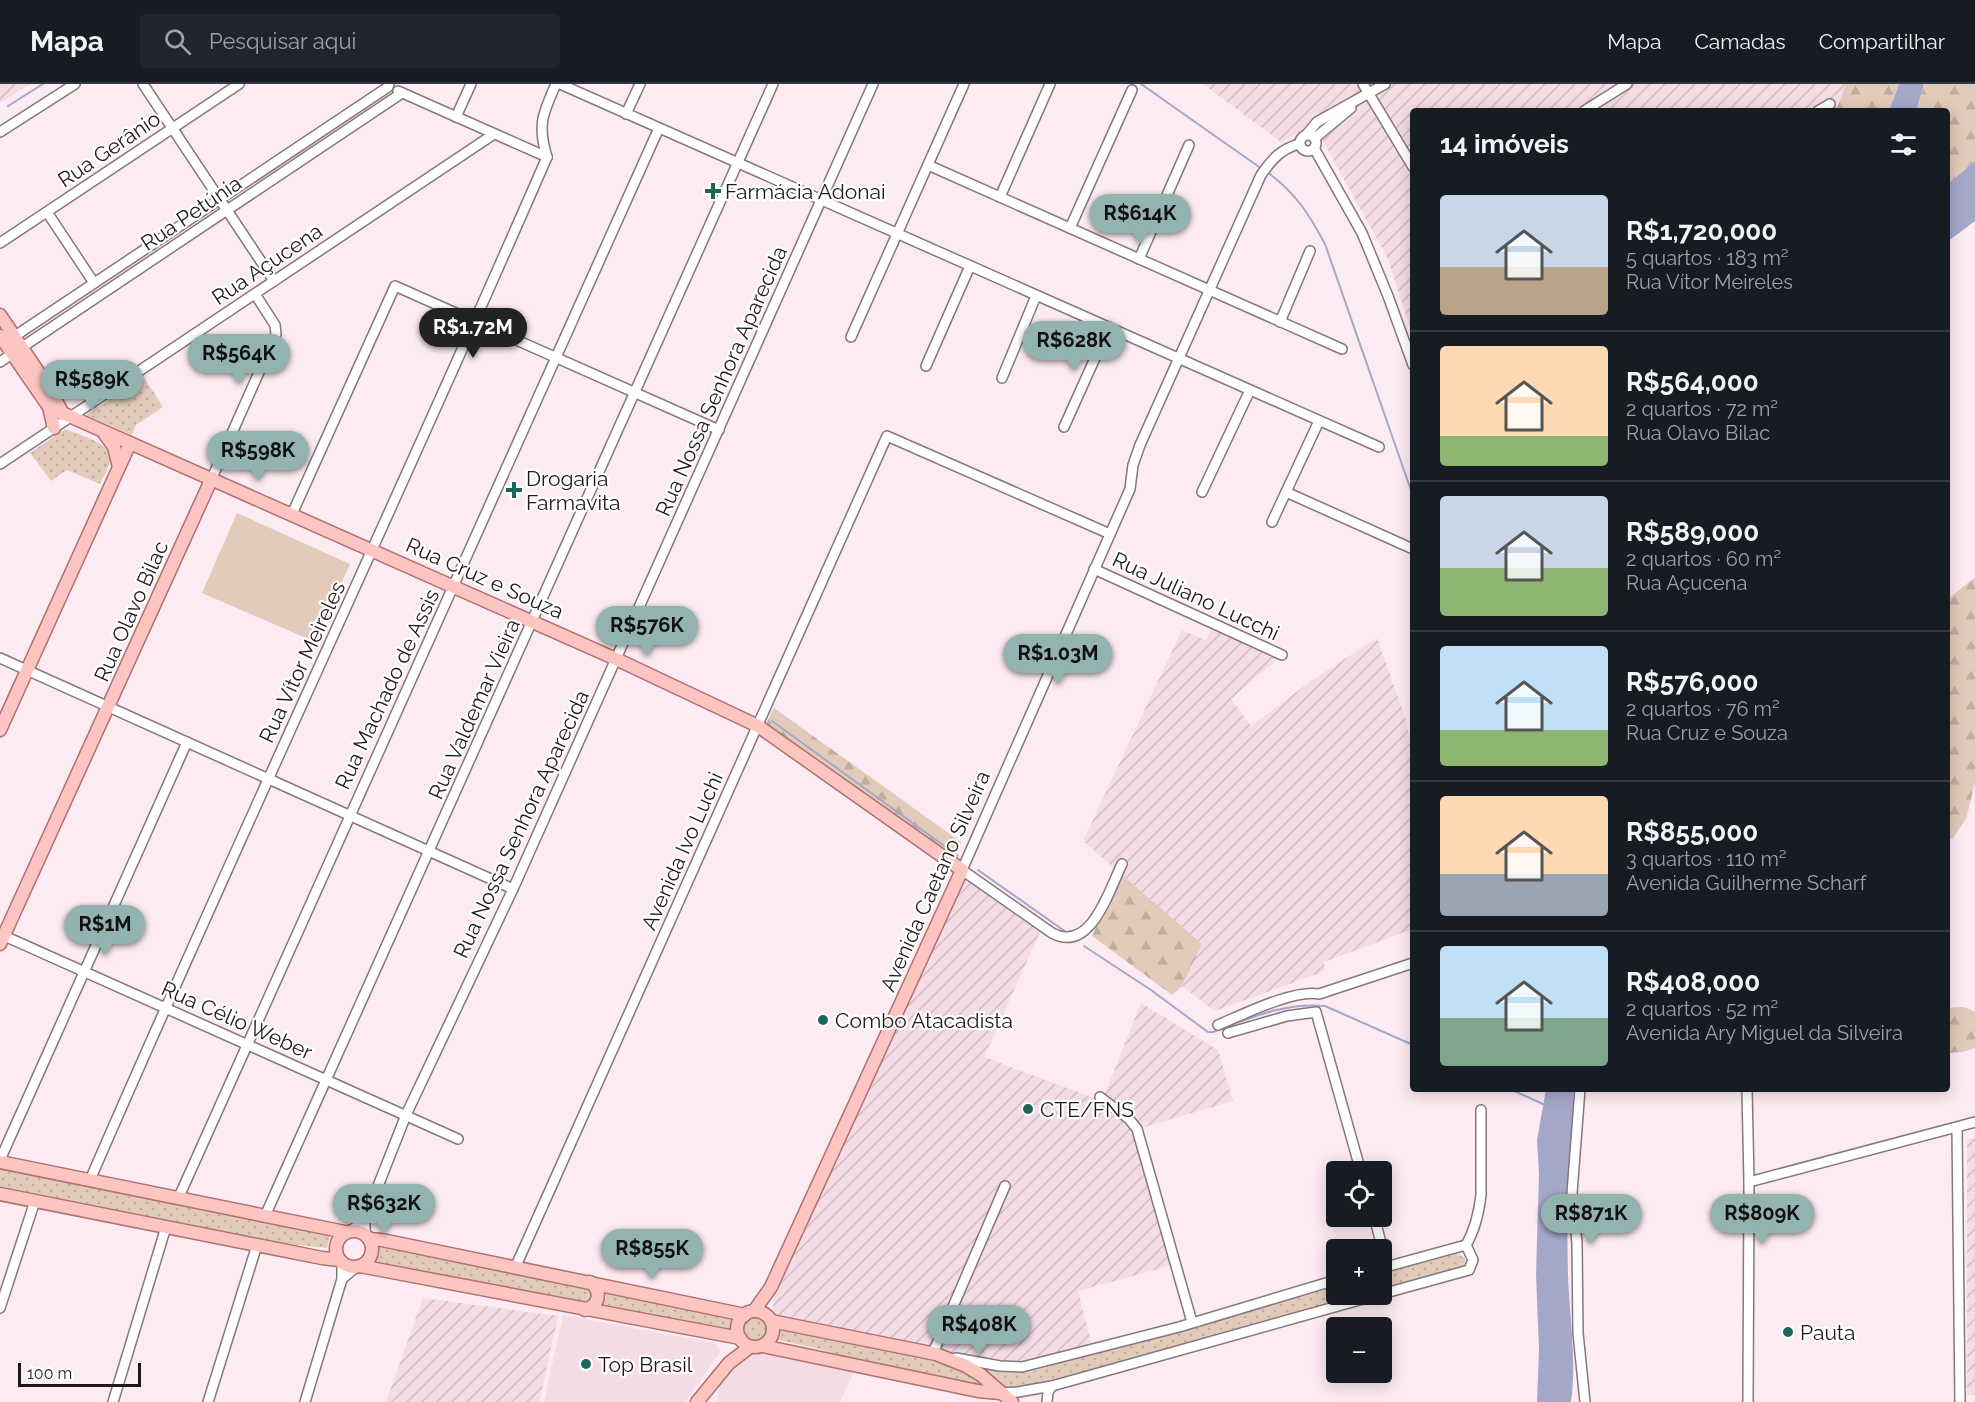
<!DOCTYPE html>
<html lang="pt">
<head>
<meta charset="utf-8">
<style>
  :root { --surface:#171b24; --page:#20242c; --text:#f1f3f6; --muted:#9ea1a6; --line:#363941; --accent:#92b3b0 }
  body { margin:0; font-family:Raleway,sans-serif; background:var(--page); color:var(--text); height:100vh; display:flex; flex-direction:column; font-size:22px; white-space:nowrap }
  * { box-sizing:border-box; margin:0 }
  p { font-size:20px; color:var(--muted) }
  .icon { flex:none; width:33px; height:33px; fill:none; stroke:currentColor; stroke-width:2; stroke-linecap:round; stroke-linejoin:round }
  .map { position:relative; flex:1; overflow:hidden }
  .side { position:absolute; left:1410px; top:24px; width:540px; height:984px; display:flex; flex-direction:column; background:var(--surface); border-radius:6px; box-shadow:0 3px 15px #0003 }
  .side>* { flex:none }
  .buttons { position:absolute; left:1326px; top:1077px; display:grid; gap:12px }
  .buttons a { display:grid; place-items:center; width:66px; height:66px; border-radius:6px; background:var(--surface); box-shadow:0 3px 15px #0003; font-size:30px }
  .scale { position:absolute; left:18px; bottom:15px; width:123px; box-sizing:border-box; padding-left:6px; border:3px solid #1f191c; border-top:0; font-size:16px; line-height:21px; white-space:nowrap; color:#1f191c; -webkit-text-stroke:4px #fff; paint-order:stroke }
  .price { position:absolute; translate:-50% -51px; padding:0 14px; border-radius:21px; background:var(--accent); color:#111; font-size:20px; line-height:39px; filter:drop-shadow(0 2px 3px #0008) }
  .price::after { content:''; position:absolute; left:50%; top:36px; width:18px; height:14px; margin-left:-9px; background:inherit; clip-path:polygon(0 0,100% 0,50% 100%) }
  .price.selected { background:#222; color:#fff }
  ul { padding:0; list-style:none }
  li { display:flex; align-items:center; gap:18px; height:150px; padding:0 30px }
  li+li { border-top:2px solid var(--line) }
  li span { display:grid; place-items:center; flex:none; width:168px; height:120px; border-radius:6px; color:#555 }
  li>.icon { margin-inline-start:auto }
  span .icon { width:72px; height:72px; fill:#fffc; stroke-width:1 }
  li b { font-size:26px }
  h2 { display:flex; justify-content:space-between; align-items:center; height:72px; padding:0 30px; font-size:26px }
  header { display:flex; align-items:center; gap:36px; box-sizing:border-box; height:84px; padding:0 30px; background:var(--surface); border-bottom:2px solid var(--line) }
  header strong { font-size:28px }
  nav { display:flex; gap:33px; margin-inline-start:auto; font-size:21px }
  .search { width:420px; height:54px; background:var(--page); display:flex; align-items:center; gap:15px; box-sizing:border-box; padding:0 21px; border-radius:6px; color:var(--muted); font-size:22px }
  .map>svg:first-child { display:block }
  .built { fill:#f4dce6 }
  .industrial { fill:url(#industrial-furrows) }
  .grass { fill:url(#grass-dots) }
  .forest { fill:url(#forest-firs) }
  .pitch { fill:#e2cbba }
  .water { fill:#a5a7c9 }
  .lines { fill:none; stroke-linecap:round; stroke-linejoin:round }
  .stream { stroke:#a5a7c9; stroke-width:2 }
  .minor-casing { stroke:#85777d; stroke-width:12 }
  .major-casing { stroke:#af706e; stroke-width:15 }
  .minor { stroke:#fff; stroke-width:9 }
  .major { stroke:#fdc5c2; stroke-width:12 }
  .poi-dot { fill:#1e655a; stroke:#fff; stroke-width:2 }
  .labels { text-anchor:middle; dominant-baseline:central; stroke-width:4.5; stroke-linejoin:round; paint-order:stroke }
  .street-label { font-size:21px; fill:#1f191c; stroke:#fff }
  .poi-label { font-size:21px; fill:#1f191c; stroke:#fff; text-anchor:start }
</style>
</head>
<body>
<header>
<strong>Mapa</strong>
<div class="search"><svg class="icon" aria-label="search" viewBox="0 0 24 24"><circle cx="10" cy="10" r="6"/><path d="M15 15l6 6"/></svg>Pesquisar aqui</div>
<nav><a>Mapa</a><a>Camadas</a><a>Compartilhar</a></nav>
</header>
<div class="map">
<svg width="1975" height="1318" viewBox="0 0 1975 1318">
  <defs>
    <pattern id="industrial-furrows" width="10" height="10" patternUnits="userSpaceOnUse" patternTransform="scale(1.5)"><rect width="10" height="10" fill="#f4dce6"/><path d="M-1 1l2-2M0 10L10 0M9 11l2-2" fill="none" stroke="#d1bcc5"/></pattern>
    <pattern id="grass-dots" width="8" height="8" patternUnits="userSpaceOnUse" patternTransform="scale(1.5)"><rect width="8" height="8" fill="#e2cbba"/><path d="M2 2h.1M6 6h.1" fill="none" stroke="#c1ae9f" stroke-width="1.8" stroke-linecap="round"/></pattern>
    <pattern id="forest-firs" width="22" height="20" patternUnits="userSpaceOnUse" patternTransform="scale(1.5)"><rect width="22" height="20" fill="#e2cbba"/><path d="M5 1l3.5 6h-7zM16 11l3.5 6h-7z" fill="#c1ae9f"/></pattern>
  </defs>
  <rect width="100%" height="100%" fill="#fcebf2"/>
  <g class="built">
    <polygon points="563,1231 715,1259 721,1267 685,1318 544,1318"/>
    <polygon points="755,1267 763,1267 854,1288 840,1318 718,1318 718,1303 741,1274"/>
  </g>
  <g class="industrial">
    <polygon points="0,0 30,0 0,19"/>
    <polygon points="1203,0 1846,0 1836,27 1413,27 1413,252 1387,173 1313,39 1281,58"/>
    <polygon points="1211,545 1278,575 1231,615 1251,642 1311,597 1377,554 1405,633 1413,668 1413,845 1324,878 1325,887 1215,927 1182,902 1201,860 1083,757 1182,546 1206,556"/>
    <polygon points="964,792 1041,846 984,973 1102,1017 1141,919 1218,966 1233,1017 1141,1044 1173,1181 1078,1207 1092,1262 1035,1277 1014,1280 937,1266 772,1231 775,1204"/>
    <polygon points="1975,1054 1975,1311 1967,1311 1967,1056"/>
    <polygon points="423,1214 558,1232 539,1318 386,1318"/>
  </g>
  <g class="grass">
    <polygon points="143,292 163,323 136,341 132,351 86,331"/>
    <path d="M 65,345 C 78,351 113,358 110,377 C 108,385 103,394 100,400 L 67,386 L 51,397 L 30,369 Z"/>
    <polygon points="0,1081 331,1148 327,1164 262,1157 0,1103"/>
    <polygon points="376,1160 586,1203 591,1206 593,1211 589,1218 572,1216 374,1180 373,1175"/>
    <polygon points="1457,1170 1465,1174 1466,1181 1461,1185 1382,1207 1382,1190"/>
    <polygon points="604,1203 678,1223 733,1236 731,1246 600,1223 606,1214"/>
    <polygon points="1336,1203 1336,1210 1370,1211 1064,1296 1002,1307 977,1283 1016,1289 1029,1288"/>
    <circle cx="755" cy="1245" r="13"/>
    <polygon points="781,1244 957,1280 994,1306 895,1286 815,1264 778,1256"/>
  </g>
  <g class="forest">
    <polygon points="1846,0 1899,0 1889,27 1836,27"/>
    <polygon points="1924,0 1975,0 1975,77 1947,101 1947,27 1916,27"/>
    <polygon points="1975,493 1975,699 1966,735 1953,754 1947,756 1947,516"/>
    <polygon points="774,624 961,758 954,774 764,644"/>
    <polygon points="1121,790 1202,860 1182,902 1172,911 1092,852"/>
    <polygon points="1963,923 1975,928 1975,964 1963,968 1947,969 1947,924"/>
  </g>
  <polygon class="pitch" points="237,429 350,480 315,558 202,509"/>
  <g class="water">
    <polygon points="1899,0 1924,0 1916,27 1889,27"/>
    <polygon points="1975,77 1975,137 1947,158 1947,101"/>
    <path d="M 1546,1005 L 1574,1005 C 1570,1066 1566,1128 1568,1189 C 1569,1230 1577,1278 1571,1318 L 1537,1318 L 1539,1266 L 1536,1190 L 1539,1090 L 1537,1056 Z"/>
  </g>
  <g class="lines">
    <g class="stream">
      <polyline points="1141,0 1262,85"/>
      <polyline points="8,22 43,0"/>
      <path d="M 1267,88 C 1295,108 1309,130 1325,160 L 1413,412"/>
      <polyline points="772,637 958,772"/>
      <polyline points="978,786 1066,848"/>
      <path d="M 1084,862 L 1151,906 L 1208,948 L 1213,948 C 1250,934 1285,918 1325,922 L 1413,961"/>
      <polyline points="1510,1005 1545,1021"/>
    </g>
    <g class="minor-casing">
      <g id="minor">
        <polyline points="143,0 274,197"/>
        <polyline points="560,0 1379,363"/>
        <polyline points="1363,0 1413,83"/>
        <polyline points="398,7 547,73"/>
        <polyline points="1584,27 1627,0"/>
        <polyline points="1818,27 1830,20"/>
        <polyline points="626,30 640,0"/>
        <polyline points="456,33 471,0"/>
        <polyline points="0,48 75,0"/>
        <polyline points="1307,50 1317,38 1385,0"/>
        <circle cx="1308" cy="59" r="8"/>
        <polyline points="1315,54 1351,24"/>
        <polyline points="1314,64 1362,149 1388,212 1413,281"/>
        <path d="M 547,73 C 537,41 543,29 556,0"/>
        <polyline points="928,81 1342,265"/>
        <polyline points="1000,113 1050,0"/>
        <polyline points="47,128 94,199"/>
        <polyline points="1070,144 1132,6"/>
        <polyline points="0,159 239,0"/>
        <polyline points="1139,175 1189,61"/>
        <polyline points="1280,238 1310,167"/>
        <polyline points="851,253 964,0"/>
        <polyline points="9,256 388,3 389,0"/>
        <polyline points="0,278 402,9"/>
        <polyline points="926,282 970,182"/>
        <polyline points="1002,294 1036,212"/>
        <polyline points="1064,343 1109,243"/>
        <polyline points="0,380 494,50"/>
        <polyline points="212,394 276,250 275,241 255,210"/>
        <polyline points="1202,408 1250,306"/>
        <polyline points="1286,408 1413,465"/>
        <polyline points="292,430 395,202 719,346"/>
        <polyline points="1272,438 1319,337"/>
        <polyline points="1094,485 1282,571"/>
        <polyline points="0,574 513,805"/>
        <path d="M 1122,780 C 1109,806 1091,870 1052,849 L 962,786 L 1130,405 L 1133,381 L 1140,361 L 1261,91 C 1272,75 1281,65 1299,60"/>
        <polyline points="0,850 458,1055"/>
        <path d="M 1218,941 C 1242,931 1294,905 1319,910 L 1413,879"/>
        <polyline points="1228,949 1287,932 1316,928 1361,1088"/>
        <polyline points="1580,1005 1572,1109 1577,1159 1578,1249 1585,1318"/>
        <polyline points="1747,1005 1749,1098 1748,1318"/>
        <polyline points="1100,1013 1129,1035 1137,1045 1192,1238"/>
        <polyline points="1957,1044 1960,1318"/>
        <polyline points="0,1076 187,658"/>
        <path d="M 90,1096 C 238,754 398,416 547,73"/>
        <polyline points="1749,1098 1975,1038"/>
        <polyline points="178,1115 659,44"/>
        <polyline points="265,1132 773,0"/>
        <polyline points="1374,1132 1387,1182"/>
        <polyline points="352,1146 365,1135"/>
        <polyline points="365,1150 365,1135 406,1031 513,805 873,0"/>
        <path d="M 1466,1161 C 1475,1146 1479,1128 1481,1111 L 1481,1026"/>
        <polyline points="515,1184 887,352 1110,450"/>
        <polyline points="1382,1184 1466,1161"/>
        <polyline points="342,1195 356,1183"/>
        <polyline points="1382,1210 1469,1186 1473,1176 1466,1161"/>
        <polyline points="0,1224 35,1117"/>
        <polyline points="933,1269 1005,1102"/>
        <polyline points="956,1274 1000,1282 1022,1283 1179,1243 1336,1196"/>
        <polyline points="1000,1309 1018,1308 1052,1302 1381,1210"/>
        <polyline points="113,1318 166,1143"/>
        <polyline points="208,1318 257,1161"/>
        <polyline points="305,1318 342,1195 342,1179"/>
        <polyline points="1047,1318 1048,1308 1052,1302"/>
      </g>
    </g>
    <g class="major-casing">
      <g id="major">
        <polyline points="0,231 51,307 63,330"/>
        <polyline points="0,252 49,323 616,575 758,642 962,786 771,1203 754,1227"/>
        <polyline points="49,323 54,344"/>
        <polyline points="104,349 114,363 119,383"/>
        <polyline points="0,646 130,359"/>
        <polyline points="0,860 212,394"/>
        <polyline points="0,1078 345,1148"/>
        <polyline points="0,1110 322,1174 339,1176"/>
        <circle cx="354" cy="1165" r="18"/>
        <polyline points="369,1155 382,1156 745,1231"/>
        <polyline points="360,1182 740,1254"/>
        <path d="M 585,1226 C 600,1221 602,1207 590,1198"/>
        <circle cx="755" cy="1245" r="18"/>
        <polyline points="771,1237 936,1270 966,1282 981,1291 1012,1318"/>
        <polyline points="763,1262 978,1307 1000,1309"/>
        <polyline points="697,1318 729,1279 750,1263"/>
      </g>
    </g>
    <use href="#minor" class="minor"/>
    <use href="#major" class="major"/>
  </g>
  <g class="poi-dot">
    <path d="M710 98h6v6h6v6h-6v6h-6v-6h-6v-6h6z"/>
    <path d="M511 397h6v6h6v6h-6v6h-6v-6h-6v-6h6z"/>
    <circle cx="823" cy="936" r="6"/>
    <circle cx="1028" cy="1025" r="6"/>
    <circle cx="1788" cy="1248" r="6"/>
    <circle cx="586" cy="1280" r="6"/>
  </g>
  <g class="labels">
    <g class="street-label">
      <text transform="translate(109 65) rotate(-34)">Rua Gerânio</text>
      <text transform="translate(191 129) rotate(-34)">Rua Petúnia</text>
      <text transform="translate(267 180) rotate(-34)">Rua Açucena</text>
      <text transform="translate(721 297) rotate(-66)">Rua Nossa Senhora Aparecida</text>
      <text transform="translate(485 494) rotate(24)">Rua Cruz e Souza</text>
      <text transform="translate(1196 512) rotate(25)">Rua Juliano Lucchi</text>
      <text transform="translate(131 527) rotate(-66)">Rua Olavo Bilac</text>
      <text transform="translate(302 578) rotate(-65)">Rua Vítor Meireles</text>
      <text transform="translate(387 605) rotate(-65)">Rua Machado de Assis</text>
      <text transform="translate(474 625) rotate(-66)">Rua Valdemar Vieira</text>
      <text transform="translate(521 740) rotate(-65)">Rua Nossa Senhora Aparecida</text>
      <text transform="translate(682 767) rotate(-66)">Avenida Ivo Luchi</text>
      <text transform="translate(935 797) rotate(-66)">Avenida Caetano Silveira</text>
      <text transform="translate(237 936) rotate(24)">Rua Célio Weber</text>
    </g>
    <g class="poi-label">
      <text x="725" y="107">Farmácia Adonai</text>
      <text x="526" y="394">Drogaria<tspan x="526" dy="24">Farmavita</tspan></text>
      <text x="835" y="936">Combo Atacadista</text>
      <text x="1040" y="1025">CTE/FNS</text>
      <text x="1800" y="1248">Pauta</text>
      <text x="598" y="1280">Top Brasil</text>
    </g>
  </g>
</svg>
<div class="buttons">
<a><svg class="icon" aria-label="locate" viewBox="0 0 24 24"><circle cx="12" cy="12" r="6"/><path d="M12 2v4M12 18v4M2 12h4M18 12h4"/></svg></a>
<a>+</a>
<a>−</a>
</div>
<div class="scale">100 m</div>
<b class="price" style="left:1140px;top:161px">R$614K</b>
<b class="price selected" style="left:473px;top:275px">R$1.72M</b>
<b class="price" style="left:1074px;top:288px">R$628K</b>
<b class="price" style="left:239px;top:301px">R$564K</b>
<b class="price" style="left:92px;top:327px">R$589K</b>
<b class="price" style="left:258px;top:398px">R$598K</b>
<b class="price" style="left:647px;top:573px">R$576K</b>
<b class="price" style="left:1058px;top:601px">R$1.03M</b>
<b class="price" style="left:105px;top:872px">R$1M</b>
<b class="price" style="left:384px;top:1151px">R$632K</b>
<b class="price" style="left:1591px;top:1161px">R$871K</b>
<b class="price" style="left:1762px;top:1161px">R$809K</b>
<b class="price" style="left:652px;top:1196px">R$855K</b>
<b class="price" style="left:979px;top:1272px">R$408K</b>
<section class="side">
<h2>14 imóveis<svg class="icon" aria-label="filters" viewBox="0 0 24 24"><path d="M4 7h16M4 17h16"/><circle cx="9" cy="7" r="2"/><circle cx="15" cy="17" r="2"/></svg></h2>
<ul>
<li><span style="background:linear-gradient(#c9d6e8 60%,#b9a48a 0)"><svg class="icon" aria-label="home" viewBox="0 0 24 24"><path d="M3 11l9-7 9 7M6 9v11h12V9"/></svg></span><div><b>R$1,720,000</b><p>5 quartos · 183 m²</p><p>Rua Vítor Meireles</p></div></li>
<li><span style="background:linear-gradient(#ffd9b3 75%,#8fb573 0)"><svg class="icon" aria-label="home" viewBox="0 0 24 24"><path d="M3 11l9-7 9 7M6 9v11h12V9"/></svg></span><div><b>R$564,000</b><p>2 quartos · 72 m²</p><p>Rua Olavo Bilac</p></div></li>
<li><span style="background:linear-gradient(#c9d6e8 60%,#8fb573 0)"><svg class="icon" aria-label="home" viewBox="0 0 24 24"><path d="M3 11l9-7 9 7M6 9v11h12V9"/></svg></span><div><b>R$589,000</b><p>2 quartos · 60 m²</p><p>Rua Açucena</p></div></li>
<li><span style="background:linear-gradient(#bfe0f5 70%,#8fb573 0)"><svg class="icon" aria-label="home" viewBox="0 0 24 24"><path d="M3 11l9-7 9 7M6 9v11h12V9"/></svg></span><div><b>R$576,000</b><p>2 quartos · 76 m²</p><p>Rua Cruz e Souza</p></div></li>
<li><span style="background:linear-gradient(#ffd9b3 65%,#9aa5b1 0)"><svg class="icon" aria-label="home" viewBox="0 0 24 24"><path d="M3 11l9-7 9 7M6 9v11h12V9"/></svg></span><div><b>R$855,000</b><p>3 quartos · 110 m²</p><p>Avenida Guilherme Scharf</p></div></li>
<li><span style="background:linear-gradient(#bfe0f5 60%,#7fa58c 0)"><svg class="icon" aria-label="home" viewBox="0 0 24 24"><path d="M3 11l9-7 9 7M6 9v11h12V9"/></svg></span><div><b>R$408,000</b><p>2 quartos · 52 m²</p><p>Avenida Ary Miguel da Silveira</p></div></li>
</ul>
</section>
</div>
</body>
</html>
